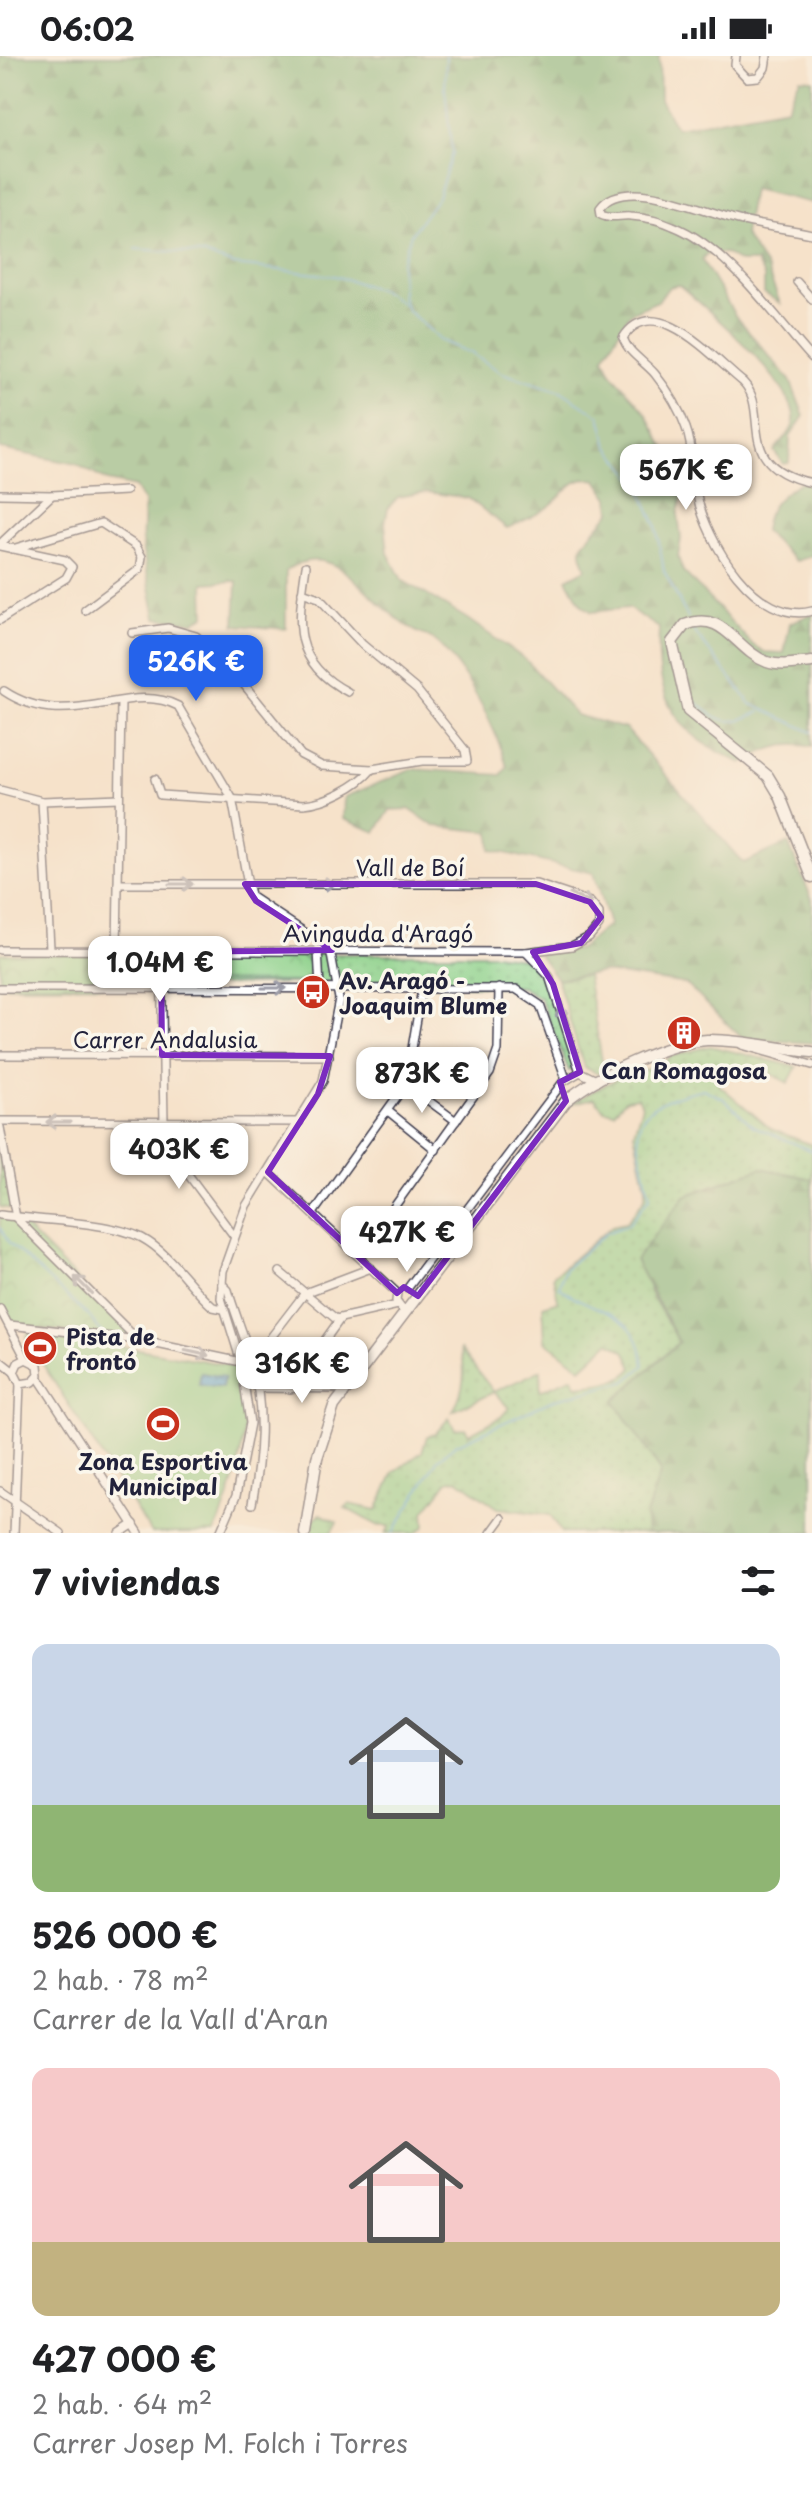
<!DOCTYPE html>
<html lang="es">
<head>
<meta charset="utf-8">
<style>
  :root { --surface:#fff; --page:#f2f2f2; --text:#202124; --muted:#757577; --accent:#2563eb }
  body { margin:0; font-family:"Playpen Sans",sans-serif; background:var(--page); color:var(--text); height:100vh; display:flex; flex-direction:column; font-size:30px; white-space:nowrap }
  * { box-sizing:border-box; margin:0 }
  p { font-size:26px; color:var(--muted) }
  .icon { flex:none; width:44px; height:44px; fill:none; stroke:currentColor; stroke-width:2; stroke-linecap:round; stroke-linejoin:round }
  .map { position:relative; height:1477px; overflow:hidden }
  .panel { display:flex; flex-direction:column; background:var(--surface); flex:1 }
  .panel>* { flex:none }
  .price { position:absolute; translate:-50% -68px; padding:0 18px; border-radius:16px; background:#fff; color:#222; font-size:26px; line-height:52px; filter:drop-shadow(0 2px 4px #0008) }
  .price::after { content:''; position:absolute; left:50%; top:48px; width:24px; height:18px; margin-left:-12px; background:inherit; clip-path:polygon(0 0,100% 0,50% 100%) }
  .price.selected { background:var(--accent); color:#fff }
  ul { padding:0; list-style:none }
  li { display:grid; align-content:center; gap:16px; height:424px; padding:0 32px }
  li span { display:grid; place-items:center; height:248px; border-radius:16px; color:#555 }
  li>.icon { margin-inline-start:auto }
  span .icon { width:144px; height:144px; fill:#fffc; stroke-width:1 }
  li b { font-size:34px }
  h2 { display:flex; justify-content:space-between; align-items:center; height:96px; padding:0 32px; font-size:34px }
  .status { display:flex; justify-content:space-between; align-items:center; height:56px; padding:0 40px; background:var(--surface); direction:ltr }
  .status svg { height:22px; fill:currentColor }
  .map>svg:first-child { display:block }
  .grass { fill:url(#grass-dots); stroke:#567962; stroke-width:2 }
  .forest { fill:url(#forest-firs); stroke:#496a58; stroke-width:2 }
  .park { fill:url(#park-crowns); stroke:#567962; stroke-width:2 }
  .garden { fill:#8bd089; stroke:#567962; stroke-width:2 }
  .water { fill:url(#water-ripples); stroke:#406789; stroke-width:2 }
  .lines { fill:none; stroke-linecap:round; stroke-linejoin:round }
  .stream { stroke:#5dacd7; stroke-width:2 }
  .street-casing { stroke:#423f50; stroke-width:10 }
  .secondary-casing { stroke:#423f50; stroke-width:13 }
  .street { stroke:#fff; stroke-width:7 }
  .secondary { stroke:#fff; stroke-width:10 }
  .oneway { stroke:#9c9ca7 }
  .marked { fill:none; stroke:#7b2cbf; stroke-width:6; stroke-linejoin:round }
  .labels { text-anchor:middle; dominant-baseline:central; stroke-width:7; stroke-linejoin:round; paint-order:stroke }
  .street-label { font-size:22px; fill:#22223b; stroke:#fbf7ec }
  .poi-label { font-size:22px; font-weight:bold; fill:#22223b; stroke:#fbf7ec; text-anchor:start }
</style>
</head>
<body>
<div class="status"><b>06:02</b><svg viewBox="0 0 49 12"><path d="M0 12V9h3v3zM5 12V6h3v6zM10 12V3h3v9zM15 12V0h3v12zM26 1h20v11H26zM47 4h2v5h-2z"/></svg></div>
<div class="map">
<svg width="812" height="1477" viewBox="0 0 812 1477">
  <defs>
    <pattern id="grass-dots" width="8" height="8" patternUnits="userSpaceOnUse" patternTransform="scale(2)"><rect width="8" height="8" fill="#8bd089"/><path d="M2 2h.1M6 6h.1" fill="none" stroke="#78b277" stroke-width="1.8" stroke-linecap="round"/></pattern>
    <pattern id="forest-firs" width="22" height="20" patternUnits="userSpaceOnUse" patternTransform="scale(2)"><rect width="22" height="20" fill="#70b275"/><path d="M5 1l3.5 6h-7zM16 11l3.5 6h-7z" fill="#5c9061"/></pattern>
    <pattern id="park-crowns" width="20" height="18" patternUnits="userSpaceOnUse" patternTransform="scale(2)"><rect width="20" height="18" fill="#8bd089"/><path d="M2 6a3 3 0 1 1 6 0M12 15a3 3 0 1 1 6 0" fill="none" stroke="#78b277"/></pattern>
    <pattern id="water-ripples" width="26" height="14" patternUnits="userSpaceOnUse" patternTransform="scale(2)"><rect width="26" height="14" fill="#5dacd7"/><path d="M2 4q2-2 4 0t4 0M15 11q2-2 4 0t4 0" fill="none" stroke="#4c8cb0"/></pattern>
  </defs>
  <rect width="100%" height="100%" fill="#fbf7ec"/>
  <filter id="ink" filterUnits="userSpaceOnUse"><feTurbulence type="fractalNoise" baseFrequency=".0125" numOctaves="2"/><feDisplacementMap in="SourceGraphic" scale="16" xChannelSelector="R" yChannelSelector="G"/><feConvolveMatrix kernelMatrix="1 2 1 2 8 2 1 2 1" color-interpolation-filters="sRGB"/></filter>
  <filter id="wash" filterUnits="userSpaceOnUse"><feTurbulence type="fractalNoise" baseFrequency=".006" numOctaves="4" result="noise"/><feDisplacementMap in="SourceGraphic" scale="32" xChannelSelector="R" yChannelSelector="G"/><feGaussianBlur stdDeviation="1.8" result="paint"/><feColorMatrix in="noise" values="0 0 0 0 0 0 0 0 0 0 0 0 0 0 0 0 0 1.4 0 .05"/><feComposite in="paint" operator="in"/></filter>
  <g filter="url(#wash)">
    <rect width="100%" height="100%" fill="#f6e2ca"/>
    <g class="grass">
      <polygon points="0,898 495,898 528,903 548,923 575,1012 569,1015 540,942 522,931 338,926 215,929 178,925 157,929 0,930"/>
      <polygon points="587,919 604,1016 598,1018 584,1011 557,923"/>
      <path d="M 710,990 L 797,1011 L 788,1027 L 768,1016 L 732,1014 L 719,1029 L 771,1073 L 812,1089 L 812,1123 L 761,1112 L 685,1140 L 661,1173 L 649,1235 L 679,1286 L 614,1345 L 661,1415 L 646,1459 L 647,1477 L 562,1477 L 550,1459 L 498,1452 L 457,1423 L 448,1425 L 424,1456 L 425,1470 L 415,1477 L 386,1477 L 390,1470 L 379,1470 L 345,1452 L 349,1448 L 377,1454 L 394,1416 L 422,1396 L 427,1380 L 435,1378 L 449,1362 L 455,1373 L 465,1372 L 469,1378 L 501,1361 L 509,1352 L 494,1336 L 453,1355 C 464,1334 467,1315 460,1292 L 494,1336 L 541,1314 L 540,1335 L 573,1321 L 576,1330 C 598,1327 617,1330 633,1312 L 626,1296 L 609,1286 L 581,1312 L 545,1285 L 543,1250 L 558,1245 L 553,1220 L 612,1170 L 626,1167 L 645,1142 L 646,1132 L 634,1076 L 642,1049 L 638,1041 L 626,1043 L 614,1056 L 604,1054 L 594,1042 L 567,1049 L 620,1021 L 660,1010 L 669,1001 Z"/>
      <polygon points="0,1091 11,1153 0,1151"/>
      <polygon points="321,1458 337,1466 331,1477 312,1477 312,1464"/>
    </g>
    <g class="forest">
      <path d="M 0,0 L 659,0 L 660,44 L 676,72 L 787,51 L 800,22 L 812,23 L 812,147 L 752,133 L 744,179 L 766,211 L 780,247 L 764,237 L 764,220 L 756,206 L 740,206 L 725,197 L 706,198 L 702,204 L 736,261 L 790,324 L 804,360 L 790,381 L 789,407 L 783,408 L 774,395 C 781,384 793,378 794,364 C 796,329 706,252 679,229 L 669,231 L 658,245 L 630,257 L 604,301 L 611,316 L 646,357 L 663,389 L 680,407 L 684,436 L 678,457 L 681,483 L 678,501 L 683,515 L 753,589 L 765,596 L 784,597 L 790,567 L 812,558 L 812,691 C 784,685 766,693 742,707 C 674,678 655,645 659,572 L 628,552 L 592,556 L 581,548 L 567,523 L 586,513 C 585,507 580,500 581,493 C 581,488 606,462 611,455 L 609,442 L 597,424 C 572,418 565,439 548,451 C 535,460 522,466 507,472 L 468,442 L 426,436 L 398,441 L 388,452 L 385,467 L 388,497 L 402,524 L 466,562 L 526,604 L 576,659 L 626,673 L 743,807 L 788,787 L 812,843 L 812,987 L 743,983 L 686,928 L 604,916 L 557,923 L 539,898 L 579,893 L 609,869 L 593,817 L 491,794 L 490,776 L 434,770 L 409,753 L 390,754 L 376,776 L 343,763 L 344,741 L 413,713 L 501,719 L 507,711 C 496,671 465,611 434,584 C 429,580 422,579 417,576 C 406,571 397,562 387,554 C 357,528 327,484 286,515 L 286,573 L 235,569 L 237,525 L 204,527 L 205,560 L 194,566 L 156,562 L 142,491 L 144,446 L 135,431 L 107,425 L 76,408 L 0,393 Z"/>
      <path d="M 802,425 L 812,427 L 812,500 L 796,505 L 764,475 C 766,450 781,438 802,425 Z"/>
      <polygon points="761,1112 812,1123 812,1477 647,1477 646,1459 661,1415 614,1345 679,1286 635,1204 685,1140"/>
    </g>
    <g class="park">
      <polygon points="0,897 152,899 150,929 0,928"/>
      <polygon points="177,900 302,900 311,908 311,918 302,926 178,925 168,914"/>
      <polygon points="0,1159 16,1162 138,1284 10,1269 0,1253"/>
    </g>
    <path class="garden" d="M 30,1274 L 234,1310 C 260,1351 234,1437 214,1477 L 151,1477 L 26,1282 Z"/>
    <polygon class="water" points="201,1317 224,1321 222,1332 199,1329"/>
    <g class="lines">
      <g class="stream">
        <polyline points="446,0 445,33 452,97 438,141 411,178 401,208 402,239 407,254 442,285 471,297 502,317 561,335 600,360 608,390 638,428 656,469 664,515 688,562"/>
        <polyline points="135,193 202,198 234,209 335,220 381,234 405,249"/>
        <polyline points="693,574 751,648 812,676"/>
        <path d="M 695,645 C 722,668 728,670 760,656"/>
        <polyline points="0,1172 9,1187 89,1260 102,1277"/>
        <path d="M 393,1477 L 438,1403 L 455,1389 L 555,1343 L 625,1326 L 644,1310 C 638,1250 594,1260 559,1231 L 565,1213 L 606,1177 L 628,1169 L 650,1141 C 634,1070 622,1052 703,1033 L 724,1043 L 753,1070 L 812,1095"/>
      </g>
    </g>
  </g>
  <g filter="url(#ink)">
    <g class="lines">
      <g class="street-casing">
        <g id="street">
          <polyline points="736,0 735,9 747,22 758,21 765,12 767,0"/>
          <path d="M 812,178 C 786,172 757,170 731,162 C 701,154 623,119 600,152 L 601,158 C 611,163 620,159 631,160 C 646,161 660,164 673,170 C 727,191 774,260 812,302"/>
          <polyline points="797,226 812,243"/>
          <path d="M 812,427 C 731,410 772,356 743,326 C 713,302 654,233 623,282 C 628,297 645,306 655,318 C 667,333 680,354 686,372 C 694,393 692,417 697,439 C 706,485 757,570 812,555"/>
          <polyline points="0,438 52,439"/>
          <polyline points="0,488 52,439 126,435"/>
          <polyline points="0,490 65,504 72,511 66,522 0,564"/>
          <polyline points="12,493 101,467 136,490 142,501 140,513 85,554"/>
          <path d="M 306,510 C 298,565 290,606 348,636"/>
          <polyline points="132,577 168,572 196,580 229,610 301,699 322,710 372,713"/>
          <path d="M 4,635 C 68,678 128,624 178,650 L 232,742 L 250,840 L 330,893"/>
          <path d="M 155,723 L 160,739 L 304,748 C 327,746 357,731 372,713 L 422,705 L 467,705 L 465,694 L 417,634 L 362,588 L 319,542 L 302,536"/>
          <polyline points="0,734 42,745 119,742"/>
          <polyline points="42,745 50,892"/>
          <polyline points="118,828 536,828 590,846 599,857 599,869 589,881 572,890 526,896"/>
          <polyline points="117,893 121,646"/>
          <polyline points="0,894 526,896 549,920 580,1016 598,1025"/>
          <polyline points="318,894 320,932"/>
          <polyline points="161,896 164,1066"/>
          <polyline points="0,932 516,933 540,949 566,1023"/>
          <polyline points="742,989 812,1009"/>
          <polyline points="0,999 329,1000"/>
          <polyline points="406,1028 456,1065"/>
          <polyline points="388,1055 436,1094"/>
          <polyline points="0,1065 299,1066"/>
          <polyline points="149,1066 234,1180"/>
          <polyline points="0,1071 16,1162 138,1284"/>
          <polyline points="268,1116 397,1237 396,1245 405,1257"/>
          <polyline points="314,1156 406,1028 422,933"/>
          <path d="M 0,1159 C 37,1164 111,1166 142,1182 C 170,1197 189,1230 213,1251 L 223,1253"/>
          <polyline points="359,1200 490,1017 498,994 499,932"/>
          <polyline points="280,1216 336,1263 398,1249"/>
          <path d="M 222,1228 L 228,1234 C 235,1258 245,1281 252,1306 C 265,1353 261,1401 252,1448"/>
          <polyline points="407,1233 563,1026 580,1016"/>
          <polyline points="0,1253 26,1303"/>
          <polyline points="10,1269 138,1284 241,1306"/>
          <polyline points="0,1305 14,1316"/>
          <polyline points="252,1306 305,1237 371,1212"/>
          <polyline points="38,1321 139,1477"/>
          <polyline points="20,1328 33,1326 39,1319 38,1309 26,1303"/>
          <polyline points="20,1328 14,1316 18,1307 26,1303"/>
          <polyline points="257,1332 347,1333"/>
          <polyline points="290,1333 340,1263"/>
          <polyline points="0,1435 61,1477"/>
          <polyline points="14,1477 20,1328"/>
          <polyline points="120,1477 134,1468"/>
          <polyline points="220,1477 236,1440 250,1367 241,1306 221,1242 223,1215 246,1150 323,1025 339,943 330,893"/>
          <polyline points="491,1477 502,1462"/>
        </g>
      </g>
      <g class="secondary-casing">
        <g id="secondary">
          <path d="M 812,606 C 798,607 781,611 767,606 C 735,594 724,553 685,569 L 672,586 L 688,655 L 768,720 L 780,740 L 812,821"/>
          <path d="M 305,1477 L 317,1402 L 334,1350 L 566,1045 C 595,1020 669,986 707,984 C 741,983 778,993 812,996"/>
        </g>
      </g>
      <use href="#street" class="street"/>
      <use href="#secondary" class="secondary"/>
    </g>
    <defs><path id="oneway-shaft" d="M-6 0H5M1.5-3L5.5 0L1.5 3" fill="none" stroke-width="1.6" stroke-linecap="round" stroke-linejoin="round" transform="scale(2)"/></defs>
    <g class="oneway">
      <use href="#oneway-shaft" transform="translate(181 828)"/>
      <use href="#oneway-shaft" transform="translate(323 828)"/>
      <use href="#oneway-shaft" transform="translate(581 843) rotate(23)"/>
      <use href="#oneway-shaft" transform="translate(274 932)"/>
      <use href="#oneway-shaft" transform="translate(563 961) rotate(-107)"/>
      <use href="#oneway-shaft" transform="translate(58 1066) rotate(-180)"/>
      <use href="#oneway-shaft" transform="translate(83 1229) rotate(-135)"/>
      <use href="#oneway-shaft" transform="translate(197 1297) rotate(12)"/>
    </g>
  </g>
  <path d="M0 0H812V1477H0ZM 245,828 L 536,828 L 590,846 L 601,861 L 581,887 L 533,896 L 553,928 L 580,1016 L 560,1026 L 566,1045 L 418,1240 L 404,1231 L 397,1237 L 268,1116 L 318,1038 L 330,1000 L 162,999 L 161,896 L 332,894 L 256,845 Z" fill="#f6e2ca" fill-opacity=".55" fill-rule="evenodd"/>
  <path class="marked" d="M 245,828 L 536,828 L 590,846 L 601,861 L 581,887 L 533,896 L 553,928 L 580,1016 L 560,1026 L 566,1045 L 418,1240 L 404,1231 L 397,1237 L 268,1116 L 318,1038 L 330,1000 L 162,999 L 161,896 L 332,894 L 256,845 Z"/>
  <defs>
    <g id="bus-disc" transform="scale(1.8)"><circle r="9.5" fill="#c8321e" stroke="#fbf7ec"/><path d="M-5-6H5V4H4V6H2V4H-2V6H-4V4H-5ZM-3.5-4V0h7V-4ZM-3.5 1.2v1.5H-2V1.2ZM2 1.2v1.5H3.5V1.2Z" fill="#fff"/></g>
    <g id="building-disc" transform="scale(1.8)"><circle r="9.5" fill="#c8321e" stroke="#fbf7ec"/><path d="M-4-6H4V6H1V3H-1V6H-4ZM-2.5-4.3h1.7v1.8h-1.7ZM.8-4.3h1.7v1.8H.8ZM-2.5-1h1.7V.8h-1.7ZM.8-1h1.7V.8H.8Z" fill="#fff"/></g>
    <g id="stadium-disc" transform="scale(1.8)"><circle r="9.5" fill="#c8321e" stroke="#fbf7ec"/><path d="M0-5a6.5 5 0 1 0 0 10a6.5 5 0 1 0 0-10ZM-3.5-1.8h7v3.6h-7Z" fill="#fff"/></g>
  </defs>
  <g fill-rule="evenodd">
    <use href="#bus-disc" x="313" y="936"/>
    <use href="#building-disc" x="684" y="977"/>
    <use href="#stadium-disc" x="40" y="1292"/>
    <use href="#stadium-disc" x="163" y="1368"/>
  </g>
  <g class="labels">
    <g class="street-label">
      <text x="410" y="810">Vall de Boí</text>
      <text x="378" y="876">Avinguda d'Aragó</text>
      <text x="165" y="982">Carrer Andalusia</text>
    </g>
    <g class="poi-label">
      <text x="339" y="923">Av. Aragó -<tspan x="339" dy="25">Joaquim Blume</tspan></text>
      <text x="684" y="1013" text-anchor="middle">Can Romagosa</text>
      <text x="66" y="1279">Pista de<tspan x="66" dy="25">frontó</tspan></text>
      <text x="163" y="1404" text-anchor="middle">Zona Esportiva<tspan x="163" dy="25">Municipal</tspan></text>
    </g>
  </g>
</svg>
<b class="price" style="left:686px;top:456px">567K €</b>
<b class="price selected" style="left:196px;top:647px">526K €</b>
<b class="price" style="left:160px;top:948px">1.04M €</b>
<b class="price" style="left:422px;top:1059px">873K €</b>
<b class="price" style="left:179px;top:1135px">403K €</b>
<b class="price" style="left:407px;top:1218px">427K €</b>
<b class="price" style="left:302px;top:1349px">316K €</b>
</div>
<section class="panel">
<h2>7 viviendas<svg class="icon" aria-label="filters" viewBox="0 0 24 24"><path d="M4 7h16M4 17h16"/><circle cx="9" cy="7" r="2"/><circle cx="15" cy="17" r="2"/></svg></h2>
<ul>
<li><span style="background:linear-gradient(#c9d6e8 65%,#8fb573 0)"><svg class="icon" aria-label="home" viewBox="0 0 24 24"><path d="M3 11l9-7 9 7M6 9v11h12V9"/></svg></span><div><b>526 000 €</b><p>2 hab. · 78 m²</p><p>Carrer de la Vall d'Aran</p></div></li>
<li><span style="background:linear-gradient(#f6c9c9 70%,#c2b280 0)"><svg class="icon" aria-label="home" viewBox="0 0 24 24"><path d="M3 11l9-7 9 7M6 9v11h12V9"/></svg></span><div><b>427 000 €</b><p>2 hab. · 64 m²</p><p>Carrer Josep M. Folch i Torres</p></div></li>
</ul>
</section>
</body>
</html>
